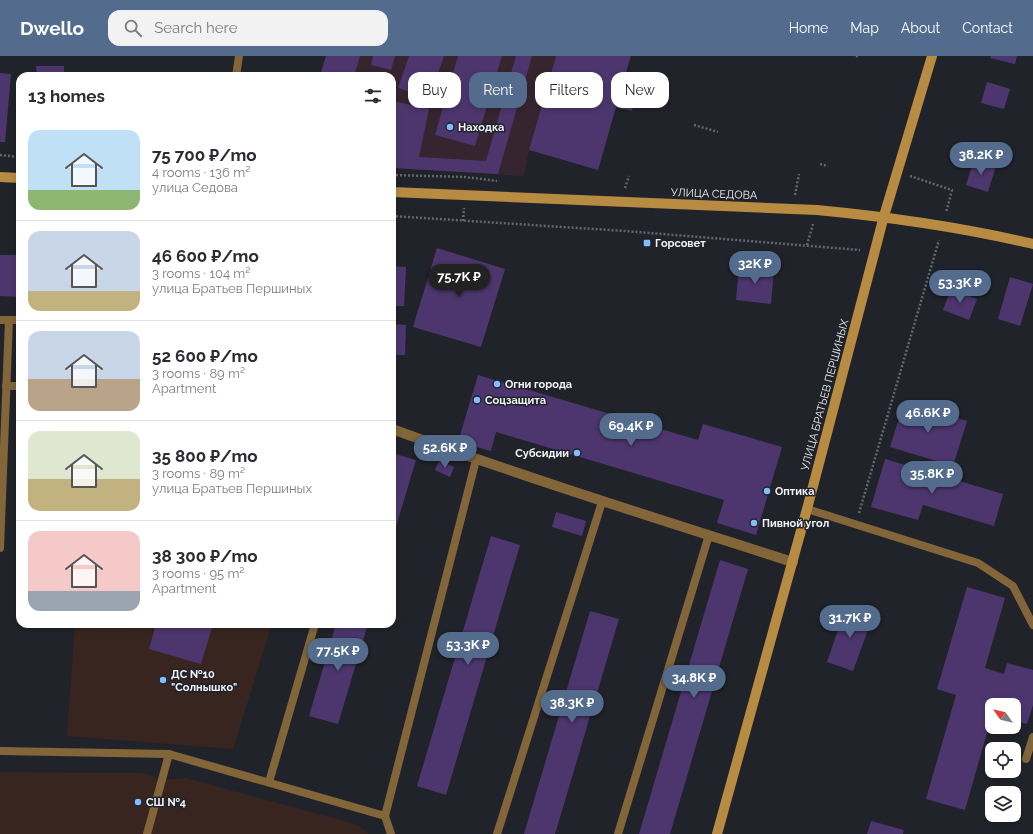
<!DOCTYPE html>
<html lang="en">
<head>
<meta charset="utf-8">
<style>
  :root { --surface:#fff; --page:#f2f2f3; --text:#2b2b33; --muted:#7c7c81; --line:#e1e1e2; --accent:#536c8d }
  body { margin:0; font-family:Raleway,sans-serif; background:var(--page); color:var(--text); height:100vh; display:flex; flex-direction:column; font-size:15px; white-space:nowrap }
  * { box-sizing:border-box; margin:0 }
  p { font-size:13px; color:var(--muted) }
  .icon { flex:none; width:22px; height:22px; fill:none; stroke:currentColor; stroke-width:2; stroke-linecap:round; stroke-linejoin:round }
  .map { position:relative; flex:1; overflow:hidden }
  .details { position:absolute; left:16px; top:16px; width:380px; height:556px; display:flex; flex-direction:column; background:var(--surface); border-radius:12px; box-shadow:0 2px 6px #0003 }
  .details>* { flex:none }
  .guide { position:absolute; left:408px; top:16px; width:380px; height:36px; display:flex; gap:8px }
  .needle { width:26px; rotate:304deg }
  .controls { position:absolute; left:985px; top:642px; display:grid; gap:8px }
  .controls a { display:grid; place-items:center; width:36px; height:36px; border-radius:8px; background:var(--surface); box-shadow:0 2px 6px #0003; font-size:20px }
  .price { position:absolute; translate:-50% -34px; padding:0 9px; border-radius:14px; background:var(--accent); color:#fff; font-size:13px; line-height:26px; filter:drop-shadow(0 1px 2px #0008) }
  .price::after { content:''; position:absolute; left:50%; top:24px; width:12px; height:9px; margin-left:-6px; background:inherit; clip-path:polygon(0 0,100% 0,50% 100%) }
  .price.active { background:#222; color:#fff }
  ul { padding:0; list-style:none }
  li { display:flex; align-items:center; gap:12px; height:100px; padding:0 12px }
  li+li { border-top:1px solid var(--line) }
  li span { display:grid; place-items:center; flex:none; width:112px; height:80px; border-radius:12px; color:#555 }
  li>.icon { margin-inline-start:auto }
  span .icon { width:48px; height:48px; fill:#fffc; stroke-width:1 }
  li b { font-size:17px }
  h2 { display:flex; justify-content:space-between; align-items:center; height:48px; padding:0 12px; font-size:17px }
  .chip { padding:0 14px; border-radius:12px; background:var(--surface); box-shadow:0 2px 6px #0003; font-size:14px; line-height:36px }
  .chip.active { background:var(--accent); color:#fff }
  header { display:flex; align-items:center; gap:24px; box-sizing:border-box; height:56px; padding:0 20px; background:var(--accent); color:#fff }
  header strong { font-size:19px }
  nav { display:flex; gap:22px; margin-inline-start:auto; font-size:14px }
  .search { width:280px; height:36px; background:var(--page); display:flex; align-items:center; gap:10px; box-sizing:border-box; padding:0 14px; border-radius:12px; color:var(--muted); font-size:15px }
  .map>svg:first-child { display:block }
  .commercial { fill:#36252e }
  .education { fill:#382520 }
  .building { fill:#4d366e }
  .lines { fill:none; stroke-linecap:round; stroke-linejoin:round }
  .path { stroke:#65676d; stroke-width:2.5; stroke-dasharray:2 2; stroke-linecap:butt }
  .lane { stroke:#82663a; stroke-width:8 }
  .street { stroke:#82663a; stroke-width:10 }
  .secondary { stroke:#b88b42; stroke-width:10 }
  .poi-dot { fill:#84bcfb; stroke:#21232a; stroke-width:1.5 }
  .labels { text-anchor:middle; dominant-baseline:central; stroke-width:3; stroke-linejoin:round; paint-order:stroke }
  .poi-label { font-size:11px; font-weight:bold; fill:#f2f3f8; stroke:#21232a; text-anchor:start }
  .street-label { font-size:11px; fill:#f2f3f8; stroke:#21232a }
</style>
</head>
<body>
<header>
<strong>Dwello</strong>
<div class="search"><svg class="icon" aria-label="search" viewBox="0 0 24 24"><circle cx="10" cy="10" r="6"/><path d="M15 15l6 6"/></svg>Search here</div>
<nav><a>Home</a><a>Map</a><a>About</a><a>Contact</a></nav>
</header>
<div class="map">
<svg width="1033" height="778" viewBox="0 0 1033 778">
  <rect width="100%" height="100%" fill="#21232a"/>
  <polygon class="commercial" points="326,0 556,0 529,94 524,120 392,112 392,20 334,20 321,16"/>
  <g class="education">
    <polygon points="75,568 272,568 233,693 67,680"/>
    <polygon points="0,716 144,717 162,724 186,722 358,769 369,778 0,778"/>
  </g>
  <g class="building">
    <polygon points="326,0 360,0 354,20 334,20 321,16"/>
    <polygon points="373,0 395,0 391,14 371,9"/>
    <polygon points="409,0 444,0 429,42 398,32"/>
    <polygon points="458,0 502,0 475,90 435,79"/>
    <polygon points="516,0 532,0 498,118 392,112 393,45 429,53 419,101 486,105"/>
    <polygon points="556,0 631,0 622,30 638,35 632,55 616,51 598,114 529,94"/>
    <polygon points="991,0 1017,0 1015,8 990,2"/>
    <polygon points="36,10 64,10 64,20 37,20"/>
    <polygon points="0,17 11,18 5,86 0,86"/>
    <polygon points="987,26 1010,33 1004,53 981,47"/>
    <polygon points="974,103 996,110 988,136 966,129"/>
    <polygon points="437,192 505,213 481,291 413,271"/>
    <polygon points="0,199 20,199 20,241 0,240"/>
    <polygon points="392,210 406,211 404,250 392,250"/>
    <polygon points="739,211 774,214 771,248 736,244"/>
    <polygon points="1010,221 1033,228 1020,270 998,263"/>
    <polygon points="951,233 977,243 969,264 943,254"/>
    <polygon points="392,268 406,269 405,299 392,299"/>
    <polygon points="478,319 698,384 703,368 782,391 756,479 717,467 724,444 496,376 491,395 458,386"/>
    <polygon points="904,346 967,365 953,410 890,391"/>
    <polygon points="392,397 416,404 392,484"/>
    <polygon points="885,403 1003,438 994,470 923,449 918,464 871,451"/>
    <polygon points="439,405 454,411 450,421 435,414"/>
    <polygon points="556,456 586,465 582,480 552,471"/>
    <polygon points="491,480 520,489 446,739 417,730"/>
    <polygon points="720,504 748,513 670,778 639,778"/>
    <polygon points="967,531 1005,542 985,612 1004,618 1007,607 1033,614 1033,649 1027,668 1014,665 1014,649 992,649 992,659 965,754 926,743 956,639 937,633"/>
    <polygon points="846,551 873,560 853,615 827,606"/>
    <polygon points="590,555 619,563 555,778 524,778"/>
    <polygon points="156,568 213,568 201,608 149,593"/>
    <polygon points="336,568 368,568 338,668 309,660"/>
    <polygon points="871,765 904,774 903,778 867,778"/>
  </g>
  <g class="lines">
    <g class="path">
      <polyline points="856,0 859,1"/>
      <polyline points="694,69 718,76"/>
      <polyline points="0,99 20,101"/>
      <polyline points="820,108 828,110"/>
      <polyline points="392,119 465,121 497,125"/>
      <polyline points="910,120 952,134 946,157"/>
      <polyline points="625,132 629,120"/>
      <polyline points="795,139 799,118"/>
      <polyline points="392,160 625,175 860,194"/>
      <polyline points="463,165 464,152"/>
      <polyline points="807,189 813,168"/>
      <polyline points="859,457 939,184"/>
    </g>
    <g class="lane">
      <polyline points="236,20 239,0"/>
      <polyline points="0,264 20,264"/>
      <polyline points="6,330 20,330"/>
      <polyline points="807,453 978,507 1013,530 1033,569"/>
      <polyline points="0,492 9,264"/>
      <polyline points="0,695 169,698 147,778"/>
      <polyline points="169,698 385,760"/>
      <polyline points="1026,703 1033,681"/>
      <polyline points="269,726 315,568"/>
      <polyline points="391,778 385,760 476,404"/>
      <polyline points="497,778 602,446"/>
      <polyline points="618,778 709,479"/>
    </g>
    <path class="street" d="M 392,373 C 524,421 658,463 793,506"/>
    <g class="secondary">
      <polyline points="0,121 20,122"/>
      <path d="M 392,136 L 817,154 C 890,161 961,171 1033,188"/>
      <polyline points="717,778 807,453 884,160 932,0"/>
    </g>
  </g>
  <g class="poi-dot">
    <circle cx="450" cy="71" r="4"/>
    <rect x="643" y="183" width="8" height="8" rx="2"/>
    <circle cx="497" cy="328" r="4"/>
    <circle cx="477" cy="344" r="4"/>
    <circle cx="577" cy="397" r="4"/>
    <circle cx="767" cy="435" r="4"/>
    <circle cx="754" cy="467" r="4"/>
    <circle cx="163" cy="624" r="4"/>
    <circle cx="138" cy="746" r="4"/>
  </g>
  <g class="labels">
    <g class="poi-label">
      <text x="458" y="71">Находка</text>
      <text x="655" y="187">Горсовет</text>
      <text x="505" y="328">Огни города</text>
      <text x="485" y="344">Соцзащита</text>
      <text x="569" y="397" text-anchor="end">Субсидии</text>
      <text x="775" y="435">Оптика</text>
      <text x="762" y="467">Пивной угол</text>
      <text x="171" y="618">ДС №10<tspan x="171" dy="13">"Солнышко"</tspan></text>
      <text x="146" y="746">СШ №4</text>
    </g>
    <g class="street-label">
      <text transform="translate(714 138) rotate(2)">УЛИЦА СЕДОВА</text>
      <text transform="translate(825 339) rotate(-75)">УЛИЦА БРАТЬЕВ ПЕРШИНЫХ</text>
    </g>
  </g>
</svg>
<div class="controls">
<a><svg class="needle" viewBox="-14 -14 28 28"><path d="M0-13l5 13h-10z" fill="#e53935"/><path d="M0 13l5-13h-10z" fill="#7c7c81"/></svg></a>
<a><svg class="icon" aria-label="locate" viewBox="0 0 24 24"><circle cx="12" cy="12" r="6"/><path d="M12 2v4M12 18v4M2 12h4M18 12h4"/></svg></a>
<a><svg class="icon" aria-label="layers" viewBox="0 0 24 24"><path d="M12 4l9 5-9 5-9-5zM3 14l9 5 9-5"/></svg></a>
</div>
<b class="price" style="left:981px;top:120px">38.2K ₽</b>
<b class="price" style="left:755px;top:229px">32K ₽</b>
<b class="price active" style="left:459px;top:242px">75.7K ₽</b>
<b class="price" style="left:960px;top:248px">53.3K ₽</b>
<b class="price" style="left:928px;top:378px">46.6K ₽</b>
<b class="price" style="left:631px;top:391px">69.4K ₽</b>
<b class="price" style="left:445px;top:413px">52.6K ₽</b>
<b class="price" style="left:932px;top:439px">35.8K ₽</b>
<b class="price" style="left:850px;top:583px">31.7K ₽</b>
<b class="price" style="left:468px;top:610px">53.3K ₽</b>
<b class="price" style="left:338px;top:616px">77.5K ₽</b>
<b class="price" style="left:694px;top:643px">34.8K ₽</b>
<b class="price" style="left:572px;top:668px">38.3K ₽</b>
<div class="guide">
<a class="chip">Buy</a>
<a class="chip active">Rent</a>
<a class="chip">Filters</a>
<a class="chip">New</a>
</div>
<section class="details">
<h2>13 homes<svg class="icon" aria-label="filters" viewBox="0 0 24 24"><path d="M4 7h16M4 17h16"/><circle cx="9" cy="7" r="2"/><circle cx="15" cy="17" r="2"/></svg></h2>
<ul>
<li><span style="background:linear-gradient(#bfe0f5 75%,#8fb573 0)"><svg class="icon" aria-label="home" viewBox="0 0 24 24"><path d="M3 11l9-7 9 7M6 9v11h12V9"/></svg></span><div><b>75 700 ₽/mo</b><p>4 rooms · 136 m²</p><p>улица Седова</p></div></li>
<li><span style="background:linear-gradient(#c9d6e8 75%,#c2b280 0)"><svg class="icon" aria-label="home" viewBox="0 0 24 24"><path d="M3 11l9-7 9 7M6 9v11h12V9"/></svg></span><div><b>46 600 ₽/mo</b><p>3 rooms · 104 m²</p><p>улица Братьев Першиных</p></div></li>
<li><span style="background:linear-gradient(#c9d6e8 60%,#b9a48a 0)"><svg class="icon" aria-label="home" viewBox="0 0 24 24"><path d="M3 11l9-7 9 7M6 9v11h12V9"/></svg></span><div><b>52 600 ₽/mo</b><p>3 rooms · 89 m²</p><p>Apartment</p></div></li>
<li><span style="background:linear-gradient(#dfe7d0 60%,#c2b280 0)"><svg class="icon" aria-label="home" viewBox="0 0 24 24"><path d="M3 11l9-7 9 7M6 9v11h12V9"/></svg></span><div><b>35 800 ₽/mo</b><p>3 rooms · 89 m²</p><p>улица Братьев Першиных</p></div></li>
<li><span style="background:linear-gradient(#f6c9c9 75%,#9aa5b1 0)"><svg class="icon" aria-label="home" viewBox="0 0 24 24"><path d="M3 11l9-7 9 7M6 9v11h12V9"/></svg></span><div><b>38 300 ₽/mo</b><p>3 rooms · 95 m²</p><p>Apartment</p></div></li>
</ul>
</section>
</div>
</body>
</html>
